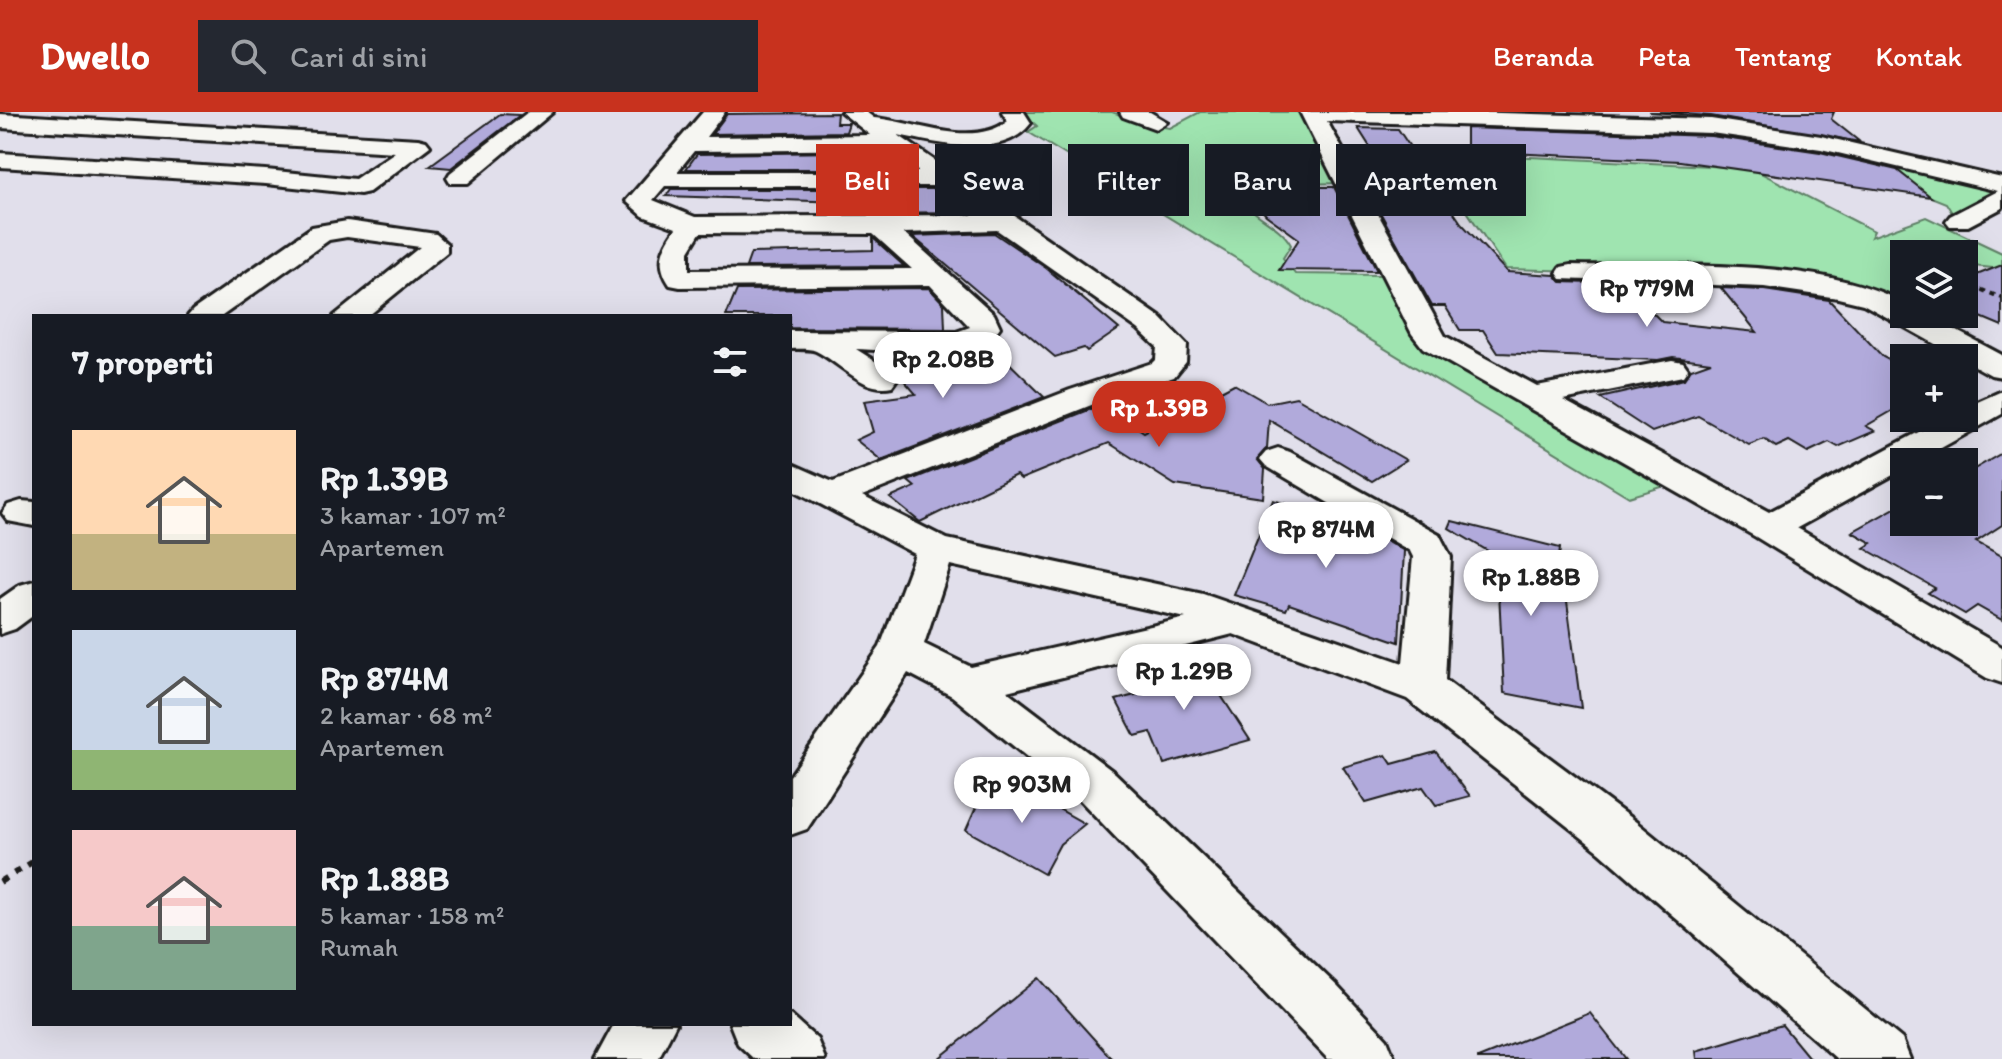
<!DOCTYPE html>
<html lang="id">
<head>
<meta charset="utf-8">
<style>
  :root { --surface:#171b24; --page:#242831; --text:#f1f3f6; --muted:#9ea1a6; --accent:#c8321e }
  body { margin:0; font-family:Itim,sans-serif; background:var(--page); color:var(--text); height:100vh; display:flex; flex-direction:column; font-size:30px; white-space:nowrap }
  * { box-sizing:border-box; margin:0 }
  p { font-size:26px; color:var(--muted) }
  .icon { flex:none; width:44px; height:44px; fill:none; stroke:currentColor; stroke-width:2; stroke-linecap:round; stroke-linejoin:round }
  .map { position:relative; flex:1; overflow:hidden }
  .drawer { position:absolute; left:32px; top:202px; width:760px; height:712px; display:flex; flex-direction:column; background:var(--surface); border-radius:0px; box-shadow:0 8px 32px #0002 }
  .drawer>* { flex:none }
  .guide { position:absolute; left:816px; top:32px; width:760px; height:72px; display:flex; gap:16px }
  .controls { position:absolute; left:1890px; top:128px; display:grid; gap:16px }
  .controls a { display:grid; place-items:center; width:88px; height:88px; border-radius:0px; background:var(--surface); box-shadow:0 8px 32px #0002; font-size:40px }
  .price { position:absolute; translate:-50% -68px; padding:0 18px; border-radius:28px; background:#fff; color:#222; font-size:26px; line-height:52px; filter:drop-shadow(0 2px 4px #0008) }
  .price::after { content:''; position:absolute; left:50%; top:48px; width:24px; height:18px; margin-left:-12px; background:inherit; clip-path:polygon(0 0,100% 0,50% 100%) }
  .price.selected { background:var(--accent); color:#fff }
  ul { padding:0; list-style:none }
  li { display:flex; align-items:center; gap:24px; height:200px; padding:0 40px }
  li span { display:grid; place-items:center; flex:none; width:224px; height:160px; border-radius:0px; color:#555 }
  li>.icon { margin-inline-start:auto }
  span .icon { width:96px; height:96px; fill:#fffc; stroke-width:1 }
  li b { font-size:34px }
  h2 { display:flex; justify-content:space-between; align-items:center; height:96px; padding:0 40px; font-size:34px }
  .chip { padding:0 28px; border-radius:0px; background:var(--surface); box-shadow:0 8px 32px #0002; font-size:28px; line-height:72px }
  .chip.selected { background:var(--accent); color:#fff }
  header { display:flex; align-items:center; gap:48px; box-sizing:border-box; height:112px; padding:0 40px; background:var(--accent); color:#fff }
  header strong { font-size:38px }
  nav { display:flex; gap:44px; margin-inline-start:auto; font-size:28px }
  .search { width:560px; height:72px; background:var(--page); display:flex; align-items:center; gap:20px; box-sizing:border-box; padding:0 28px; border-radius:0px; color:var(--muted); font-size:30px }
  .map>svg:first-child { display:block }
  .green { fill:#9fe4b0; stroke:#5e8066; stroke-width:2 }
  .building { fill:#b1aadb; stroke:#1c1c1c; stroke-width:2 }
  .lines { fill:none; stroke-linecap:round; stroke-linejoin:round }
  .minor-casing { stroke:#1c1c1c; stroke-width:6 }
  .path-far1 { stroke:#1c1c1c; stroke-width:4; stroke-dasharray:5 5; stroke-linecap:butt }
  .path { stroke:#1c1c1c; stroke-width:6; stroke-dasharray:8 8; stroke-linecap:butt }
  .minor { fill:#f6f6f2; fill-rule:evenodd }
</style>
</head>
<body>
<header>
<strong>Dwello</strong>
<div class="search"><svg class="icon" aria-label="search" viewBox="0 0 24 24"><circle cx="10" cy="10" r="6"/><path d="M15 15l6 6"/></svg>Cari di sini</div>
<nav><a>Beranda</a><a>Peta</a><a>Tentang</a><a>Kontak</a></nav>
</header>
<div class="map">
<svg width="2002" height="947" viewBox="0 0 2002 947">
  <rect width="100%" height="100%" fill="#e1dfeb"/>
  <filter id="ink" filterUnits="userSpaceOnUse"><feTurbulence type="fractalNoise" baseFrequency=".0125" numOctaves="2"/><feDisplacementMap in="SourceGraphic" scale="16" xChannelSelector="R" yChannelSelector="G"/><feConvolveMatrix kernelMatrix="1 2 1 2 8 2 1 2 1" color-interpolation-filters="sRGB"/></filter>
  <g filter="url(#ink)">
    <g class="green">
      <path d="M 1022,0 L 1112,0 L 1150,13 L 1170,16 L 1200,0 L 1305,0 L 1349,71 L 1236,73 C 1241,103 1278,108 1291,133 L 1283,146 L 1295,162 L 1383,163 L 1412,223 L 1675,371 L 1629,385 L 1028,20 L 1037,14 Z"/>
      <polygon points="1427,40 1751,56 1874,119 1871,125 1926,105 2002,141 2002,157 1964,153 1964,142 1904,142 1904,201 1738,163 1506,157"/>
      <polygon points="1862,43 2002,79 1954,104 1946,91 1864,58"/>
    </g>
    <g class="building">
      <polygon points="1649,0 1834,0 1831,7 1860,30 1711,4"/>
      <polygon points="837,1 836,11 849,11 846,20 712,22 727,2"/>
      <polygon points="500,2 520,3 451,56 429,54"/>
      <polygon points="1358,16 1398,17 1461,111 1507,160 1555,163 1561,170 1624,172 1662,210 1757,220 1721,176 1764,178 1829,188 1883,245 1904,256 1904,292 1866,314 1875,319 1838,335 1829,330 1808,340 1789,329 1776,335 1764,327 1749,333 1698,304 1652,320 1600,286 1684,267 1691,257 1711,250 1673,245 1658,248 1498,241 1483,218 1460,218 1445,194 1432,194 1366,75 1389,75 1365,47 1377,46"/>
      <polygon points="1466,16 1711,24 1820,40 1897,58 1931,85 1680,49 1466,39"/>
      <polygon points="840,40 839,43 892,44 889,57 686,57 697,42"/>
      <polygon points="1264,75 1334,75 1377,159 1279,158 1299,127 1266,103 1246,80 1266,78"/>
      <polygon points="671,77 937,77 938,83 955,90 964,100 873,101 873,91 666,84"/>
      <polygon points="994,121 1046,156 1119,217 1087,239 1084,236 1055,245 912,124"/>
      <polygon points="873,126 904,154 746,155 751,141 873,138"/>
      <polygon points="2002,153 2002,214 1964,198 1964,168"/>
      <polygon points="929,176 944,192 945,217 790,216 790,204 726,204 737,178"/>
      <polygon points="997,239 1044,285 881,348 856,328 873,320 864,289 916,282 880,241 947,242 947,255"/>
      <polygon points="1234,272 1267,291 1296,285 1406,348 1372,369 1269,308 1267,336 1257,347 1265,357 1263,386 1175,373 1109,331 1021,367 1016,363 920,410 890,386 915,375 908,369 1104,292 1144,320"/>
      <polygon points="2002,341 2002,413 1976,430 2002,444 2002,508 1977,494 1965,502 1928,481 1935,476 1864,436 1872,431 1852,420 1904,391 1904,410 1964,410 1964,363"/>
      <polygon points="1273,388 1364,415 1404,439 1399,530 1289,492 1286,498 1234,483"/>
      <polygon points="1452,409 1560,436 1555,487 1567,489 1581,596 1504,581 1498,460 1503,448 1449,416"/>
      <polygon points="1190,536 1250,628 1164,652 1151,620 1135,624 1116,588 1177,572 1160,544"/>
      <polygon points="1436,640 1470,684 1436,693 1423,675 1366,691 1343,655 1386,643 1392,652"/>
      <polygon points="1013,671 1085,712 1060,732 1044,762 966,718 982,682"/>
      <polygon points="1039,866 1112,947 938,947"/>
      <polygon points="1590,901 1626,947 1478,947 1478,946"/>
      <polygon points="1782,913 1810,947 1697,947 1696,939"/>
    </g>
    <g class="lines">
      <g class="minor-casing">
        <g id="minor">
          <polygon points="528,0 553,0 468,71 450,71 447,66 450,61"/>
          <path d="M 703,0 L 725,0 L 706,25 L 870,23 L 841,0 L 866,0 L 874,6 C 915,9 971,37 1008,9 L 1002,0 L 1024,0 L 1031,11 C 1003,49 937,31 898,23 L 1160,205 L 1187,233 L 1186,250 L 1174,265 L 1094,292 L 862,384 L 947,427 L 1203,482 L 1403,551 L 1413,445 L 1410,439 L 1266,354 L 1260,347 L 1266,340 L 1278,336 L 1290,340 L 1439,422 L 1451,445 L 1445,568 L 1636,710 L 1902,927 L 1910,947 L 1837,947 L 1600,740 L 1407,587 L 1233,522 L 1007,579 L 1115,661 L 1337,874 L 1387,927 L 1395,947 L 1328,947 L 1081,689 L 952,584 L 908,561 L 807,717 L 790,723 L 790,664 L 880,535 L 915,442 L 790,376 L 790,351 L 833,370 L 1070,278 L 1152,251 L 1156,247 L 1157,235 L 1138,217 L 997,118 L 904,121 L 994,202 L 1000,215 C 977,251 895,238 856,237 L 892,260 L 897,267 L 892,274 C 863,281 841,251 816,239 C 809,236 798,237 790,237 L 790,219 L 956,220 L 970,215 L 930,173 L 680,175 L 670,173 C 655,151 662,136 676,116 L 643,104 L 626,89 ZM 888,37 L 919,60 L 677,60 L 694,39 ZM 665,74 L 938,74 L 977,103 L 695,105 L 653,88 ZM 700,121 L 873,122 L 912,157 L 689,158 L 689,139 ZM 950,453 L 1186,506 L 971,555 L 924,532 Z"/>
          <polygon points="1120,0 1150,0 1167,10 1156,17 1123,5"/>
          <polygon points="1300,0 1464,0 1711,7 1821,24 2002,66 2002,96 1968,114 1950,114 1946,109 1950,104 1998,79 1821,37 1711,21 1327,9 1445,224 1537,274 1672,248 1683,250 1688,257 1683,264 1563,288 1769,400 1945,306 1964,306 1964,296 2002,279 2002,302 1916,350 1904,350 1904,357 1797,416 2002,535 2002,571 1987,566 1756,425 1423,236 1412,222"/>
          <polygon points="0,2 418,27 426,29 430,34 369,80 360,82 266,72 0,55 0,41 266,58 355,67 395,40 0,16"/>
          <polygon points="347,109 436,122 447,132 447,140 368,204 334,204 420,135 347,125 329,128 222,204 188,204 193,198 312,115"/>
          <path d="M 1571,153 C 1669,155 1817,144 1904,191 L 1904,202 L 1925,202 L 2002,243 L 2002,265 L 1991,263 L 1863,192 L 1838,186 L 1764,175 L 1561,167 L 1557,161 L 1561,155 Z"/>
          <polygon points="21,389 34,390 34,414 8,409 2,401 8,393"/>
          <polygon points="34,469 34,503 15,517 0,522 0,487 20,473"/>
          <polygon points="790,903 817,927 825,947 754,947 738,932 730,912 790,912"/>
          <polygon points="614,912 676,912 658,947 595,947"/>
        </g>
      </g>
      <polyline class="path-far1" points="1972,174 2002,186"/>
      <polyline class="path" points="0,770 34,749"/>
      <use href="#minor" class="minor"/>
    </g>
  </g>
</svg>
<div class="controls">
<a><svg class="icon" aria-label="layers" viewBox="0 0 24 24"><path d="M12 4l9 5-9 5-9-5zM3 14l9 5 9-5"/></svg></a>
<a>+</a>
<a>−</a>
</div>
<b class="price" style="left:1647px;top:217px">Rp 779M</b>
<b class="price" style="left:943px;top:288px">Rp 2.08B</b>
<b class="price selected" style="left:1159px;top:337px">Rp 1.39B</b>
<b class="price" style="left:1326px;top:458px">Rp 874M</b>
<b class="price" style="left:1531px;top:506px">Rp 1.88B</b>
<b class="price" style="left:1184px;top:600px">Rp 1.29B</b>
<b class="price" style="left:1022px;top:713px">Rp 903M</b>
<div class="guide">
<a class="chip selected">Beli</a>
<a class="chip">Sewa</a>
<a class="chip">Filter</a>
<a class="chip">Baru</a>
<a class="chip">Apartemen</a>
</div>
<section class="drawer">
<h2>7 properti<svg class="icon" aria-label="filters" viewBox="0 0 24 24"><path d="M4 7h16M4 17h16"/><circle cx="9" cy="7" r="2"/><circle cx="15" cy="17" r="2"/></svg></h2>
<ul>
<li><span style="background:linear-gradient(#ffd9b3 65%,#c2b280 0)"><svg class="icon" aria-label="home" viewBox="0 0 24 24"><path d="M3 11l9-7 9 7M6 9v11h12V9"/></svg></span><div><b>Rp 1.39B</b><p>3 kamar · 107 m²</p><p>Apartemen</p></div></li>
<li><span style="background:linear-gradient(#c9d6e8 75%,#8fb573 0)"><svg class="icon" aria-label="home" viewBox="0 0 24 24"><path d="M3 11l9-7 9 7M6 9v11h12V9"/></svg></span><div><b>Rp 874M</b><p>2 kamar · 68 m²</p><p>Apartemen</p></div></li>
<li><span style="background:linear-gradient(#f6c9c9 60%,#7fa58c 0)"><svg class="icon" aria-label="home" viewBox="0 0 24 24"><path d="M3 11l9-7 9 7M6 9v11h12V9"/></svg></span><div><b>Rp 1.88B</b><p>5 kamar · 158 m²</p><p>Rumah</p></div></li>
</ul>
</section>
</div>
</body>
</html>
